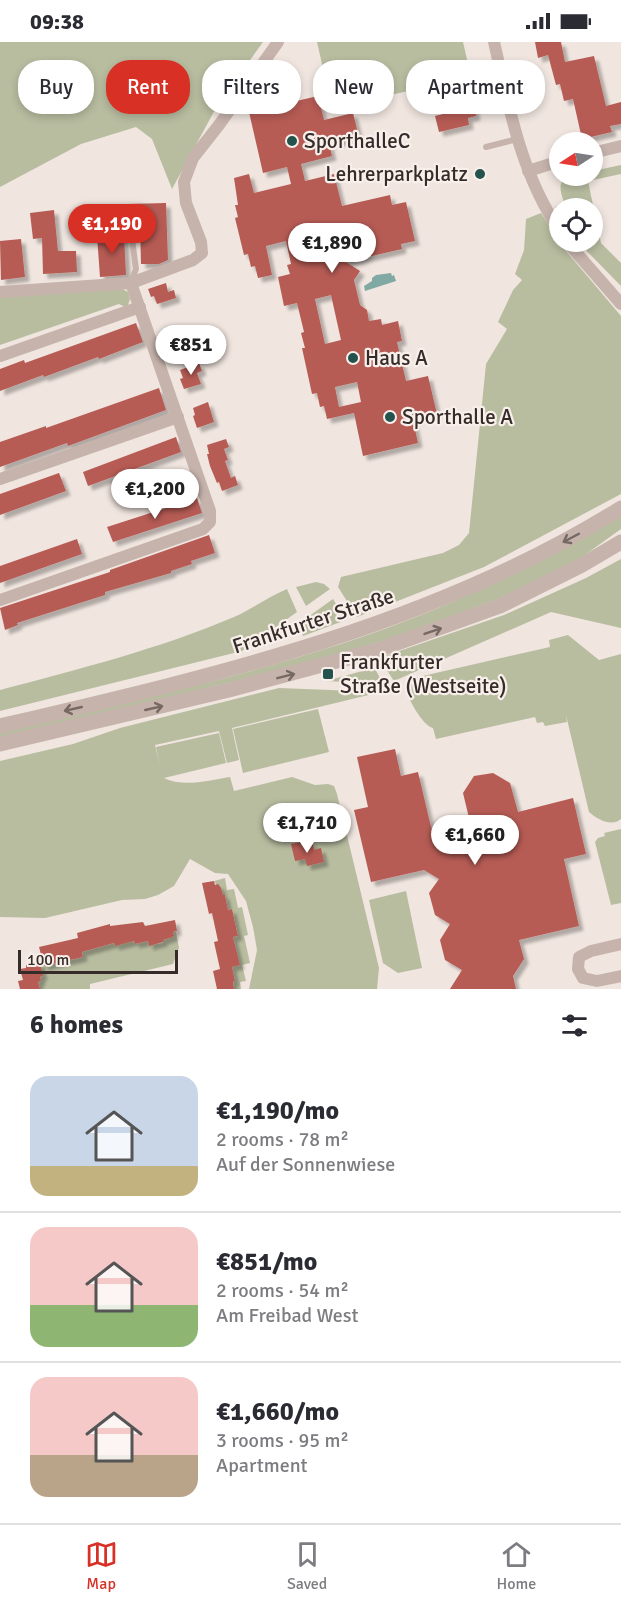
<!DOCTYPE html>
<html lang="en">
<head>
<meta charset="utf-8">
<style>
  :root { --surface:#fff; --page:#f7f7f7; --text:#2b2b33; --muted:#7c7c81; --line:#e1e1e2; --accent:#d93025 }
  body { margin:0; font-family:Signika,sans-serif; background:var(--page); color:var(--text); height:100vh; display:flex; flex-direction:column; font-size:22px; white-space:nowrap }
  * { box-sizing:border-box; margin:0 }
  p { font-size:20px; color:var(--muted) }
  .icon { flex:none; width:33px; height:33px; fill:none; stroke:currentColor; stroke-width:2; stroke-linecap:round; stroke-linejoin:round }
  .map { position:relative; height:947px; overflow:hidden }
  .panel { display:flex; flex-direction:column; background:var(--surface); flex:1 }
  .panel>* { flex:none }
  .top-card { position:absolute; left:18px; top:18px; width:585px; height:54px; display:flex; gap:12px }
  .needle { width:39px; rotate:258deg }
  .tools { position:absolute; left:549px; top:90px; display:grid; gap:12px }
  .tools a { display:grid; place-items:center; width:54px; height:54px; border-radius:50%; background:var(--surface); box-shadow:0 3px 9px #0003; font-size:30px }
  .scale { position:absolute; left:18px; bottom:15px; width:160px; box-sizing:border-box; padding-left:6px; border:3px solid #352c2a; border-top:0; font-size:16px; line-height:21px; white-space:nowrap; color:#352c2a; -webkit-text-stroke:4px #f8efeb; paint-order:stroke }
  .price { position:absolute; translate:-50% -51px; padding:0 14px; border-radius:21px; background:#fff; color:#222; font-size:20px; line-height:39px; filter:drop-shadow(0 2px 3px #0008) }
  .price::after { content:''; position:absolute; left:50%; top:36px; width:18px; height:14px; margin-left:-9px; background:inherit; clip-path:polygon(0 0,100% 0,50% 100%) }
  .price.current { background:var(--accent); color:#fff }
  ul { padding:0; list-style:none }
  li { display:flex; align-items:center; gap:18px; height:150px; padding:0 30px }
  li+li { border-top:2px solid var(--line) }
  li span { display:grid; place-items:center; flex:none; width:168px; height:120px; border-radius:18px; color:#555 }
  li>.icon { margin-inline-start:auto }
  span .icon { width:72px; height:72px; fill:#fffc; stroke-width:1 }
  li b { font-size:26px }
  h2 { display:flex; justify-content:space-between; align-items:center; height:72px; padding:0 30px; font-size:26px }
  .chip { padding:0 21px; border-radius:24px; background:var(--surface); box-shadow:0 3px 9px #0003; font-size:21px; line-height:54px }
  .chip.current { background:var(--accent); color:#fff }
  .status { display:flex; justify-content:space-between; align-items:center; height:42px; padding:0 30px; background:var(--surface); direction:ltr }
  .status svg { height:16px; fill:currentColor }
  .dock { display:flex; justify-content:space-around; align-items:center; height:84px; border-top:2px solid var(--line); background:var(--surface); font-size:16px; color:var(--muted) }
  .dock a { display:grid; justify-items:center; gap:3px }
  .dock .current { color:var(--accent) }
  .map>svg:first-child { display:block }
  .green { fill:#b8bda0 }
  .water { fill:#81a9a4 }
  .building { fill:#b75c55; fill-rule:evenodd; filter:url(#shadow) }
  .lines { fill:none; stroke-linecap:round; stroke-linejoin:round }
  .service { stroke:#c6b3ac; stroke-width:6 }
  .minor { stroke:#c6b3ac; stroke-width:12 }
  .tertiary { stroke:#c6b3ac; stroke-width:15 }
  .oneway { stroke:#766964 }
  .poi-dot { fill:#24524d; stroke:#f8efeb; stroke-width:2 }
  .labels { text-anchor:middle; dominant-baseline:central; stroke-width:4.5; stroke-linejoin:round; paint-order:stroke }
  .poi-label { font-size:21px; fill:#352c2a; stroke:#f8efeb; text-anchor:start }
  .street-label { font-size:21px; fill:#352c2a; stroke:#f8efeb }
</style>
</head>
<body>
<div class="status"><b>09:38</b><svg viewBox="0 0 49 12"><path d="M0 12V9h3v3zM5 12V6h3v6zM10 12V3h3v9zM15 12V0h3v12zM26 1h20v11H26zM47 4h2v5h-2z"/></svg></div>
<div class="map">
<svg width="621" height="947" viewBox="0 0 621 947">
  <defs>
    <filter id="shadow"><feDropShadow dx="4.5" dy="4.5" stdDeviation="1.5" flood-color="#0004"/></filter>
  </defs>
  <rect width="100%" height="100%" fill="#f0e5df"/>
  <g class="green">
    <polygon points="0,0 263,0 217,64 172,147 152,97 136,85 81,102 0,145"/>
    <polygon points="317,0 463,0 471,35 332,66"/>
    <path d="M 621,123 L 621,132 L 588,139 L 601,201 L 621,221 L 621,244 L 578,200 L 592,200 L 592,166 L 560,166 L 559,172 L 555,165 L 564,160 C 553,132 570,134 592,134 L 593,129 Z"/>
    <polygon points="541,171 567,210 621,274 621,452 484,525 357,575 338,545 341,535 443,511 459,503 469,491 486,322 507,287 498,280 513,248 522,238 515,232 524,208 526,177"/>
    <polygon points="122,247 128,250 130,257 128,263 125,265 119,262 0,303 0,255"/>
    <path d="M 621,473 L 621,487 L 575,520 L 498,557 L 389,597 L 310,621 L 0,696 L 0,691 C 143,656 289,626 426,571 C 493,544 558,511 621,473 Z"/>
    <polygon points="621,517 621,586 551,570 394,639 379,616 504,573 586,536"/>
    <polygon points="316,540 324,542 330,547 306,564 296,545"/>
    <path d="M 287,547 L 297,570 L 242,609 L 0,669 L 0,648 C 79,627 159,607 234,575 C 252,567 268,555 287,547 Z"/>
    <polygon points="333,557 346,578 303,594 301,588 280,595"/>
    <path d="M 568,593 L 599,618 L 621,612 L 621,777 C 612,785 598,778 589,770 L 566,673 L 567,680 L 545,684 L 543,680 L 537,681 L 535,675 L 436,697 L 433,686 C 422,683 409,658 405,646 L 414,636 L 550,605 L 549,598 Z"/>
    <polygon points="371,619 383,642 326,639 366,628 365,621"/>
    <path d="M 279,646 L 381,650 L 232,686 L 239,718 L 227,721 L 219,689 L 155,703 L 160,723 L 156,705 L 219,691 L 226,721 L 164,736 C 183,746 210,738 230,735 L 234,749 L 292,735 L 315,743 L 328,742 L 334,744 L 337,752 L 379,926 L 377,947 L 249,947 L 257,908 L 253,885 L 246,859 L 228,832 L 215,831 L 190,817 L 174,844 L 158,853 L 145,857 L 122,858 L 45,876 L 0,875 L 0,719 L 73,702 L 120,686 Z"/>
    <polygon points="318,667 329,710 243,731 233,687"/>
    <polygon points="621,787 621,861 611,863 595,800 598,796 605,794 604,791"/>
    <polygon points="225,836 227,848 234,847 238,866 242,865 248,893 244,894 250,921 242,923 246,939 240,940 241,947 234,947 233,940 235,939 232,925 239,923 233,895 238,894 232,867 228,868 225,853 223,853 214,839"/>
    <polygon points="406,849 422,926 398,931 383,921 369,858"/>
    <polygon points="173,890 176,890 179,906 173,922 90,942 90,947 40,947 38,940 41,939 40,935 43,934 41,925 83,915 82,910 114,901 115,903 134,899 135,902 148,899 149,903 163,901 163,898 170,896"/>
  </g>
  <polygon class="water" points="391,231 392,234 394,233 396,239 365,249 364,244 372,239 372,236 376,233"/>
  <g class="building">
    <polygon points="535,0 561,0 565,20 594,14 606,64 621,60 621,82 610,84 612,90 582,97 573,57 564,59 560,42 556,43 548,13 538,16"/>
    <path d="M 318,54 L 324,78 L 353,71 L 359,95 L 329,102 L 332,114 L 301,122 L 305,139 L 334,132 L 342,164 L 390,153 L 392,163 L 406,160 L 415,199 L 401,202 L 402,207 L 346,220 L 360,229 L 354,238 L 360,263 L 367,268 L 369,279 L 381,277 L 382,283 L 398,279 L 402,299 L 397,300 L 406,339 L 428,334 L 437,372 L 413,378 L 418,401 L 363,414 L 354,371 L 327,377 L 324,364 L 320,365 L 317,351 L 312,352 L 302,306 L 305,306 L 301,291 L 304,290 L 297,261 L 284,264 L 278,235 L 290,232 L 287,223 L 291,222 L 286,199 L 266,204 L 272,233 L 258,236 L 255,224 L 251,225 L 248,212 L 244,213 L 235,176 L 238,175 L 235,163 L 238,163 L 234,136 L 249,132 L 254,151 L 291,142 L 287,125 L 263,131 L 249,70 ZM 327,189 L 333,212 L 317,216 L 311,193 ZM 331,253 L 341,298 L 325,302 L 315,257 ZM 357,340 L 361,360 L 339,365 L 335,345 Z"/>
    <polygon points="473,58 476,74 468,76 469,83 439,90 435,74 443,72 441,66"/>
    <polygon points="166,161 168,218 159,222 141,222 140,184 128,185 127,162"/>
    <polygon points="54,168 58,209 76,209 77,230 43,232 42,196 33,197 30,171"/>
    <polygon points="124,192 126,233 100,235 97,194"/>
    <polygon points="21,197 25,235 1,238 0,199"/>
    <polygon points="166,241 168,250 174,248 176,256 157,262 154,254 151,255 148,247"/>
    <polygon points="136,281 143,300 99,317 98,315 44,335 43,333 0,349 0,327 24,318 25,321"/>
    <polygon points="186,283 189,291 184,293 188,304 171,310 167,300 170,298 167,290"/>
    <polygon points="199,321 202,329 197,331 201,342 184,347 180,337 183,336 180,328"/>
    <polygon points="159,346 166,368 68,404 67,401 0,425 0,400 46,384 46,386"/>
    <polygon points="208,360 214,380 197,386 193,374 195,373 193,366"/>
    <polygon points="176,395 181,410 88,444 83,430"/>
    <polygon points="226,397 229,405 224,407 228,418 225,419 231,436 235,434 238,443 222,449 219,440 217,441 210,424 207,412 209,412 207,403"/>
    <polygon points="59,431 66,449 0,473 0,452"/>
    <polygon points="197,456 202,471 113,500 107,485"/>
    <polygon points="209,493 215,511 191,519 192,522 171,529 171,531 105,550 105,553 17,581 18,583 5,588 0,566 110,530 110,528"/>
    <polygon points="77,497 82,512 0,541 0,524"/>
    <polygon points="395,707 401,734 418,730 432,789 470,780 463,751 474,734 493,731 510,741 518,770 573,756 586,812 564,817 579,884 519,898 524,917 513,934 516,947 450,947 462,928 445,918 440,898 450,882 435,873 429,851 439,837 424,828 371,840 354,768 368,765 357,715"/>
    <polygon points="301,800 302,804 313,801 314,808 321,806 324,820 307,824 305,817 295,819 291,802"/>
    <polygon points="214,839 215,843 218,842 221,846 223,853 225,853 228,868 232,867 238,894 233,895 240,923 232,925 235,939 233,940 234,947 217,947 213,929 220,927 214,900 218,899 212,871 209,872 202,841"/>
    <polygon points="175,878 177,889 173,890 174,894 170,896 163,898 163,900 149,904 148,899 135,902 134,899 115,904 114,901 82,910 83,915 44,924 39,905 78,896 77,891 110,882 110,884 143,880 145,884"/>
    <polygon points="40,920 43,934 40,935 41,939 38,940 40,947 20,947 18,939 23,938 20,927 26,926 26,923"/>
  </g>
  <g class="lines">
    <g class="service">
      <polyline points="486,105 517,97"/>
      <polyline points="131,190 136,227 131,240"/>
    </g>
    <g class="minor">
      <path d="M 494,0 C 509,65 521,133 560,189"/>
      <polyline points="592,111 621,104"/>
      <polyline points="528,129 560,119"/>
      <polyline points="567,200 621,262"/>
      <polyline points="0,250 131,241 193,218 202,211 201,200 186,161 184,140 193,116 219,83 278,0"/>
      <polyline points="0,314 140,265"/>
      <polyline points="0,437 178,375"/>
      <polyline points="0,558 203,487 210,480 210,469 131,241"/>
      <polyline points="621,902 591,909 579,915 578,927 583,936 597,939 621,934"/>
    </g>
    <g class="tertiary">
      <path d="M 0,684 C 214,634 432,584 621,466"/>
      <polyline points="0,702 229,648 378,608 500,564 582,523 621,500"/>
    </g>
  </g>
  <defs><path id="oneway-shaft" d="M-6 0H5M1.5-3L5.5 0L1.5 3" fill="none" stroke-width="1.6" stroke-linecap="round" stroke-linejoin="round" transform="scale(1.5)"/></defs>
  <g class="oneway">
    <use href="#oneway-shaft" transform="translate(571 496) rotate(152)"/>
    <use href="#oneway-shaft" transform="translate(433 589) rotate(-19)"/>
    <use href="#oneway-shaft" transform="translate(286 634) rotate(-14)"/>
    <use href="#oneway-shaft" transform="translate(154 666) rotate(-13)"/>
    <use href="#oneway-shaft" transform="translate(73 667) rotate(167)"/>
  </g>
  <g class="poi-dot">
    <circle cx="292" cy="99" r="6"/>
    <circle cx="480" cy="132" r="6"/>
    <circle cx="353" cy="316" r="6"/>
    <circle cx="390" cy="375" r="6"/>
    <rect x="322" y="626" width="12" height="12" rx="3"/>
  </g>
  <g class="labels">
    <g class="poi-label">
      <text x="304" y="99">SporthalleC</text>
      <text x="468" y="132" text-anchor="end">Lehrerparkplatz</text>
      <text x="365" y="316">Haus A</text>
      <text x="402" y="375">Sporthalle A</text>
      <text x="340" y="620">Frankfurter<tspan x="340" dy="24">Straße (Westseite)</tspan></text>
    </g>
    <g class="street-label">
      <text transform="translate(313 579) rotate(-18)">Frankfurter Straße</text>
    </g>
  </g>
</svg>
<div class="tools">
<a><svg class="needle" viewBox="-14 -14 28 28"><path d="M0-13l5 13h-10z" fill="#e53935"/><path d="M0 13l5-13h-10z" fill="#7c7c81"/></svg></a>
<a><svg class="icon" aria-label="locate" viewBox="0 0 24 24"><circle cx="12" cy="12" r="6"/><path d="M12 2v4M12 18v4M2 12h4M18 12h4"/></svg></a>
</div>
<div class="scale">100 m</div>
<b class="price current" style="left:112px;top:213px">€1,190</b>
<b class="price" style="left:332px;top:232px">€1,890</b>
<b class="price" style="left:191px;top:334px">€851</b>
<b class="price" style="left:155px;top:478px">€1,200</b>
<b class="price" style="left:307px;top:812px">€1,710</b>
<b class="price" style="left:475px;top:824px">€1,660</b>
<div class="top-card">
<a class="chip">Buy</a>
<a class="chip current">Rent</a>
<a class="chip">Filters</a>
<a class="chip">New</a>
<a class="chip">Apartment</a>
</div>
</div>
<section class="panel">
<h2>6 homes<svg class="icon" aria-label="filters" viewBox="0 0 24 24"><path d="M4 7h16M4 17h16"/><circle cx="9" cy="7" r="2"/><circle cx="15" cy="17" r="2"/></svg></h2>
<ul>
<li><span style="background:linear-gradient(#c9d6e8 75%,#c2b280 0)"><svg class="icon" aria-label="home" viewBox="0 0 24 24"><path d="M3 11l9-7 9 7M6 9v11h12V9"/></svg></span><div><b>€1,190/mo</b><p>2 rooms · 78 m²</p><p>Auf der Sonnenwiese</p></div></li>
<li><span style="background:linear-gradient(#f6c9c9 65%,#8fb573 0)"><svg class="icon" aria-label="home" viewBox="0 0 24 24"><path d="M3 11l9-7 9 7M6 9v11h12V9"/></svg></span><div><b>€851/mo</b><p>2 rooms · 54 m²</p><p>Am Freibad West</p></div></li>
<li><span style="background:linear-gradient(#f6c9c9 65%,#b9a48a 0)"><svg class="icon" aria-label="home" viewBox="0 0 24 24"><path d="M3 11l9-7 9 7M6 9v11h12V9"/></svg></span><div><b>€1,660/mo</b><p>3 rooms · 95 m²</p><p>Apartment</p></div></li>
</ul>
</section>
<nav class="dock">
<a class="current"><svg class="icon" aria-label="map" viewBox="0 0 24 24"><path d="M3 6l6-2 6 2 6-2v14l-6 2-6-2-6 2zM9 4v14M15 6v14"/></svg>Map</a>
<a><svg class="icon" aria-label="saved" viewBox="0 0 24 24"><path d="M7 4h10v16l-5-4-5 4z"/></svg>Saved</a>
<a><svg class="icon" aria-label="home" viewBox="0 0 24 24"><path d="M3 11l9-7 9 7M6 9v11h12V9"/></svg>Home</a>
</nav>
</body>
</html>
